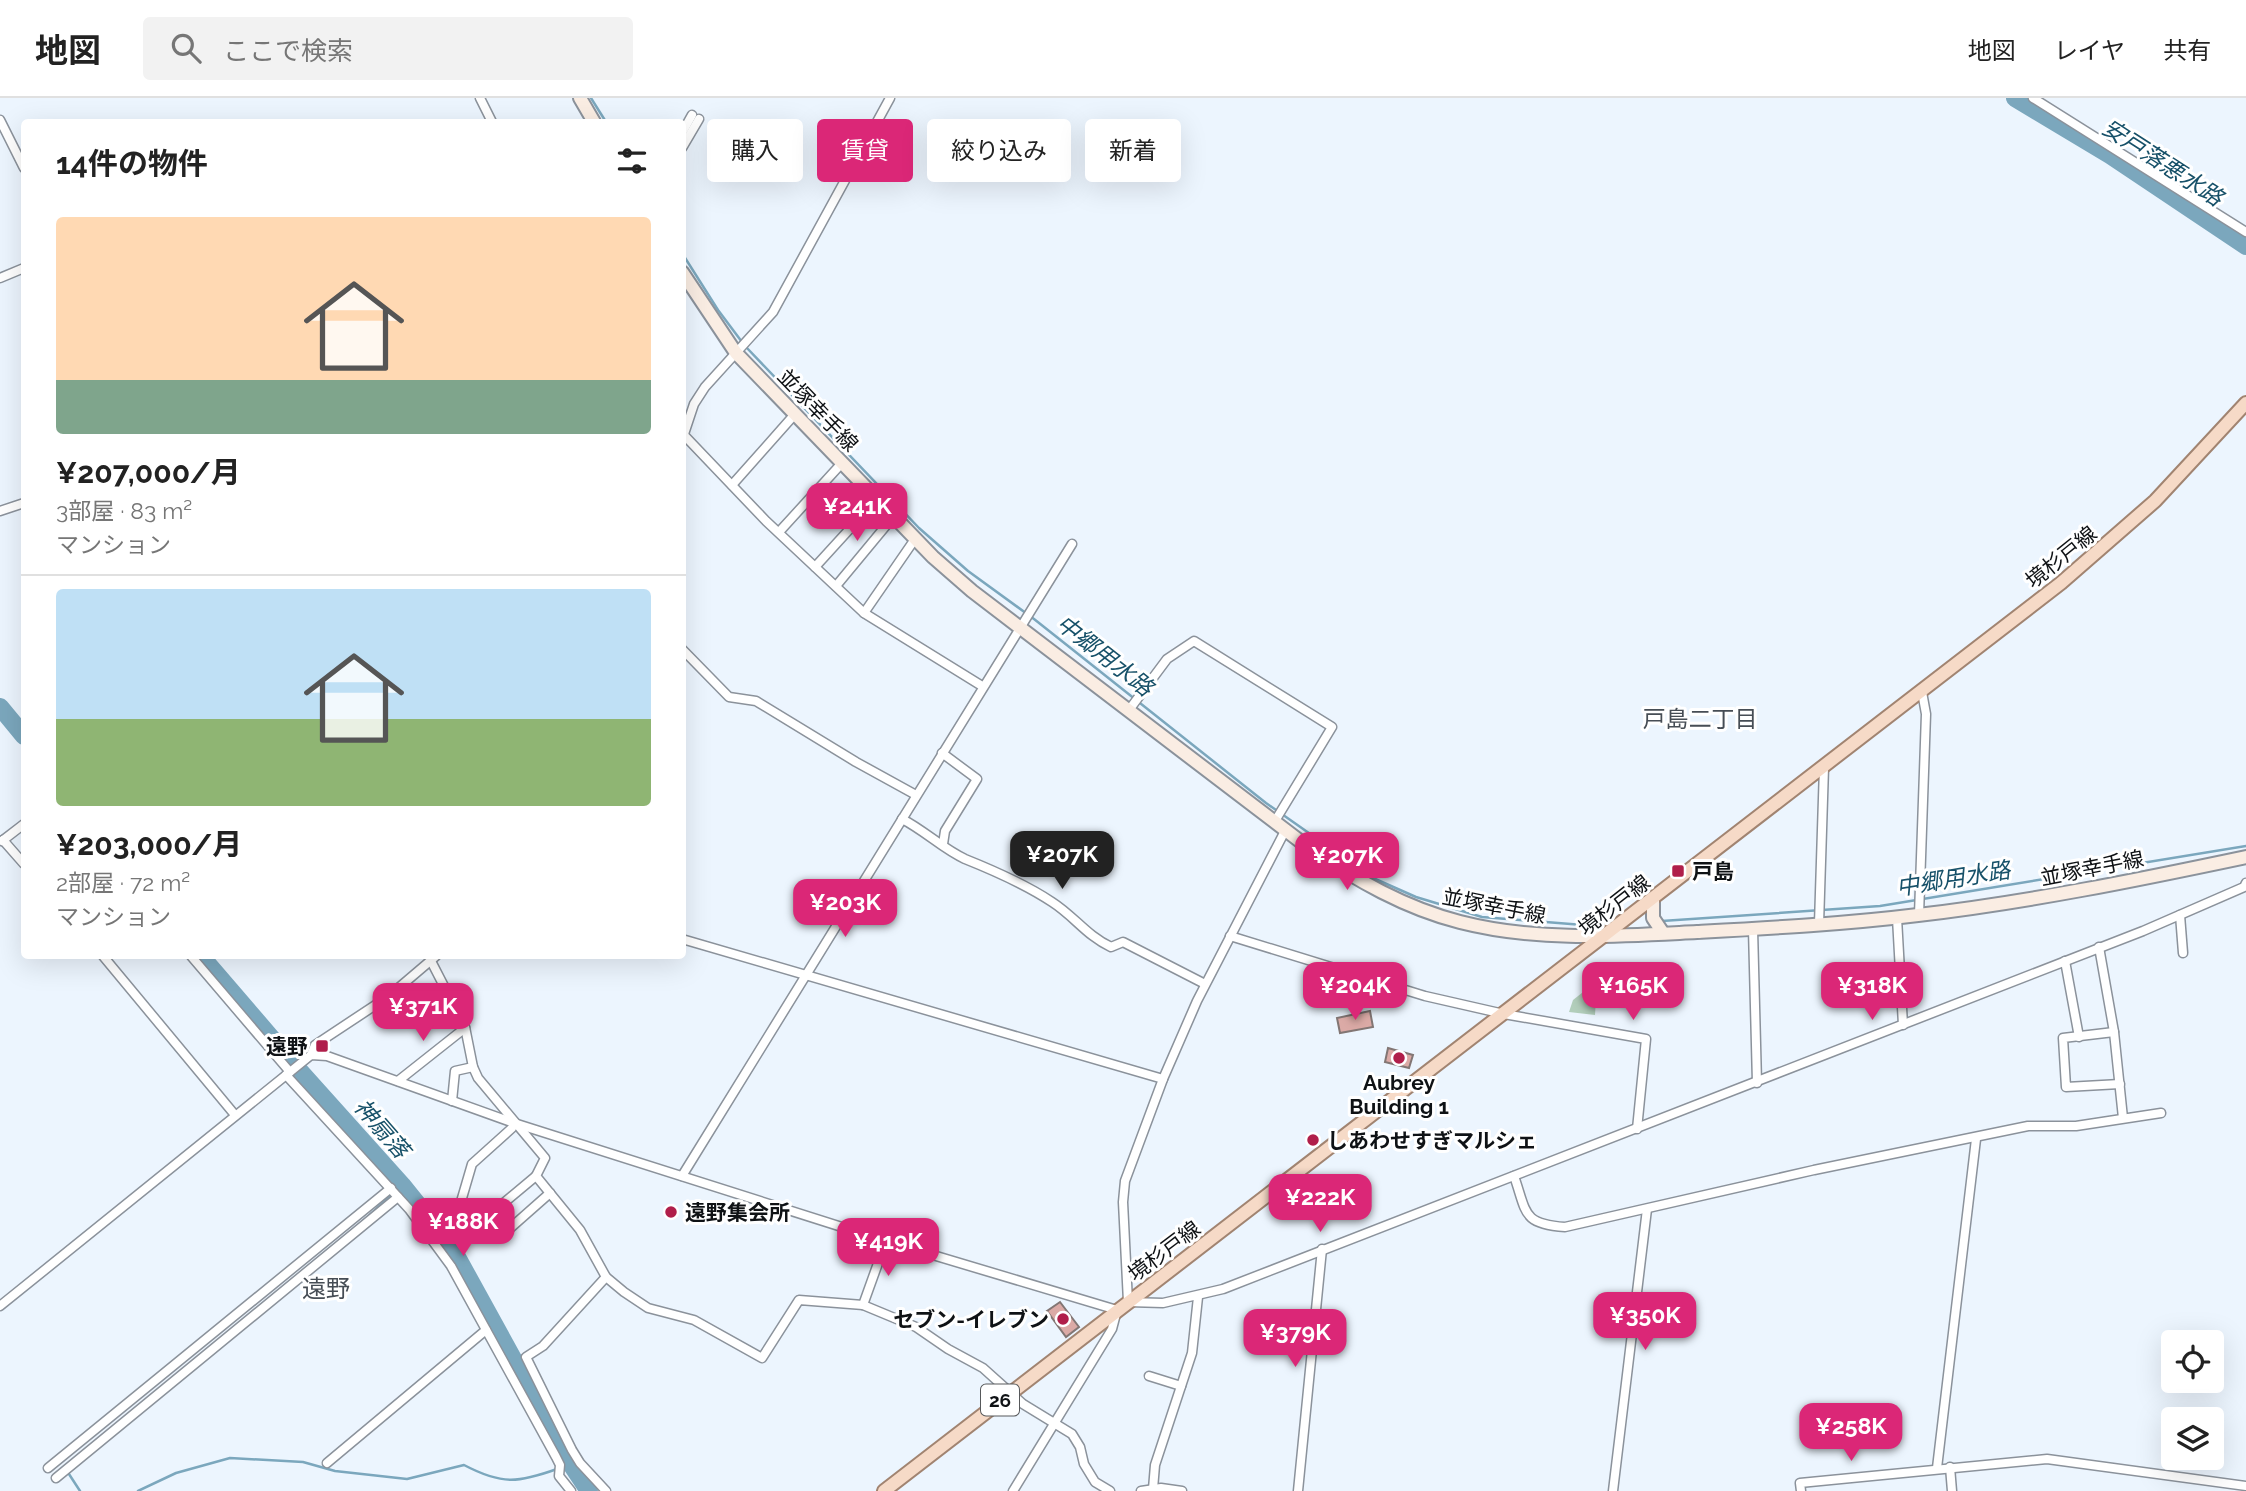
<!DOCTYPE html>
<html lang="ja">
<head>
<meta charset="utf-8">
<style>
  :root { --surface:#fff; --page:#f2f2f2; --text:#222; --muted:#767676; --line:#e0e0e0; --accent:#db2777 }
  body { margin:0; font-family:Raleway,"Noto Sans JP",sans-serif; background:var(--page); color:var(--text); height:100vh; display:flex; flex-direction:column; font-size:26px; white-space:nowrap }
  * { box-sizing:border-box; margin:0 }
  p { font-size:23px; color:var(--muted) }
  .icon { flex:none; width:38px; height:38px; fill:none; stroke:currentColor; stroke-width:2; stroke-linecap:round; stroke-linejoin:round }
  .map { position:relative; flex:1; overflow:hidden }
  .details { position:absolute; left:21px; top:21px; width:665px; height:840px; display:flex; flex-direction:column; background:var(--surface); border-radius:7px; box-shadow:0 7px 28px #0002 }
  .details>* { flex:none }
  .hud { position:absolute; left:707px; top:21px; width:665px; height:63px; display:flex; gap:14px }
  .buttons { position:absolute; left:2161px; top:1232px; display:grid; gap:14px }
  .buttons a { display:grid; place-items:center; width:63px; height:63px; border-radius:7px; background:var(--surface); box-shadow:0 7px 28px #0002; font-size:35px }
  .price { position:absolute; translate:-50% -60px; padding:0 16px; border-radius:14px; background:var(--accent); color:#fff; font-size:23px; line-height:46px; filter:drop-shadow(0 2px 4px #0008) }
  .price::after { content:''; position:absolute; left:50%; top:42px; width:21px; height:16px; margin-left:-10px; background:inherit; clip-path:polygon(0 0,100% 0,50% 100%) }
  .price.current { background:#222; color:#fff }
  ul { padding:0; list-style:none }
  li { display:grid; align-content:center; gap:14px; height:371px; padding:0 35px }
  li+li { border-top:2px solid var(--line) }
  li span { display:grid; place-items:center; height:217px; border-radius:7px; color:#555 }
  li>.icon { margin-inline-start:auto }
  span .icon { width:126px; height:126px; fill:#fffc; stroke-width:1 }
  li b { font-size:30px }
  h2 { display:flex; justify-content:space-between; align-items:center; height:84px; padding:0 35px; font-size:30px }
  .chip { padding:0 24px; border-radius:7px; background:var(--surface); box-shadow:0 7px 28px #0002; font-size:24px; line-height:63px }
  .chip.current { background:var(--accent); color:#fff }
  header { display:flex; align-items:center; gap:42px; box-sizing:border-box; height:98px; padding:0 35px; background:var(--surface); border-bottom:2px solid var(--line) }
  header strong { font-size:33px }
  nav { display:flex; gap:38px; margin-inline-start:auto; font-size:24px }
  .search { width:490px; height:63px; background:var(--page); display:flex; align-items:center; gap:18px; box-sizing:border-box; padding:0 24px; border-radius:7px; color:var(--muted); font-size:26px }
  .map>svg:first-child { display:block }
  .green { fill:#b2cebb }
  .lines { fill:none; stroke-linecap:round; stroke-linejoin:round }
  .stream { stroke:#7ba7bd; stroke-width:2.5 }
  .river { stroke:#7ba7bd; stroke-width:18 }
  .building { fill:#dbaaa6; stroke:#827674; stroke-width:2 }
  .minor-casing { stroke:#8b929b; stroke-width:11 }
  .secondary-casing { stroke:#8b929b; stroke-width:16 }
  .primary-casing { stroke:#a18471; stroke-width:16 }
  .minor { stroke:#fff; stroke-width:8 }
  .secondary { stroke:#faede3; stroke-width:12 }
  .primary { stroke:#f6dac7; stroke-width:12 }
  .poi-dot { fill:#b01e4a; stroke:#fff; stroke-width:2.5 }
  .labels { text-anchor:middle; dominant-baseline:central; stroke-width:6; stroke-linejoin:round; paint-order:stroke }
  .shield { fill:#fff; stroke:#57595b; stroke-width:2 }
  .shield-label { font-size:19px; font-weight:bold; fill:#0f1215 }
  .street-label { font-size:21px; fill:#0f1215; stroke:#fff }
  .poi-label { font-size:21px; font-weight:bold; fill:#0f1215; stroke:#fff; text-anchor:start }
  .water-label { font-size:23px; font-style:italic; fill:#175169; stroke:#fff }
  .neighbourhood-label { font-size:23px; fill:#464d55; stroke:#fff }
  .quarter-label { font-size:24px; fill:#464d55; stroke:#fff }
</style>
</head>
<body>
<header>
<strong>地図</strong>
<div class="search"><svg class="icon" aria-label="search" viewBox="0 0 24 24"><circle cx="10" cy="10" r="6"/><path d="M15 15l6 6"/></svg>ここで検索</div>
<nav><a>地図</a><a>レイヤ</a><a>共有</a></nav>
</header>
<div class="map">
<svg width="2246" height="1393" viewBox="0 0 2246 1393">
  <rect width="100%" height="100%" fill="#ecf5fe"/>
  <polygon class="green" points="1597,883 1595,917 1569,914 1573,902"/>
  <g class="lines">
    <g class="stream">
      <polyline points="591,0 606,24"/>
      <polyline points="682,155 718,212 742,244"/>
      <polyline points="746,249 919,430 968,473 1034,521 1266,705 1373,780 1416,799 1482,819 1583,827 1606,825"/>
      <polyline points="1662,823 1880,808 2246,748"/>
      <polyline points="361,1125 402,1087"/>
      <polyline points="563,1369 571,1366"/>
      <polyline points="67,1373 80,1393"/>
      <path d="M 138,1393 L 176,1375 L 230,1360 L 303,1364 L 335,1373 L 407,1381 L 464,1367 C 502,1387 518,1385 557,1371"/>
    </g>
    <g class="river">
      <polyline points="2015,0 2110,57 2246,148"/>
      <polyline points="0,609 24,638"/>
      <polyline points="201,858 298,971 402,1087 451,1148 571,1366 589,1393"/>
    </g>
  </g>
  <g class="building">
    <polygon points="1370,913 1373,929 1340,935 1337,920"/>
    <polygon points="1388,950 1413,957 1409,970 1385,964"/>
    <polygon points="1060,1204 1079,1229 1066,1239 1047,1213"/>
  </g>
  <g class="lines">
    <g class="minor-casing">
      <g id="minor">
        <polyline points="480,0 492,24"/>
        <polyline points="2033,0 2246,134"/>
        <polyline points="0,22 24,70"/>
        <polyline points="682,35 692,17"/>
        <polyline points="682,50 699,21"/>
        <polyline points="0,180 24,170"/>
        <polyline points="682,335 766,423 864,515 982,588"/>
        <polyline points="682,342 694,306 705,289 773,214 890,0"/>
        <polyline points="732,387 795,316"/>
        <polyline points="0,413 24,405"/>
        <polyline points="779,434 842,365"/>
        <polyline points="815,469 877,401"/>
        <polyline points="836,488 894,418"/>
        <polyline points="864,515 915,441"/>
        <polyline points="682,551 729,599 756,603 856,664 916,697"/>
        <polyline points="1129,612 1167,561 1194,543 1332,629 1275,723"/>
        <polyline points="942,655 977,681 945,733 943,746"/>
        <path d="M 902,721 C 924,732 943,751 965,761 C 995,773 1025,786 1052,804 C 1074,818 1087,838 1111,849 L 1123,844 L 1205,886"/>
        <polyline points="1286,731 1197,903 1163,981 1125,1083 1123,1104 1128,1204 1163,1205 1223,1191 2143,833 2244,789 2246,785"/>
        <polyline points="3,742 24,766"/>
        <polyline points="2,743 24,726"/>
        <polyline points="1919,817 1926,616 1922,594"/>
        <polyline points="2180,817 2183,855"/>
        <polyline points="1897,820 1903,927"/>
        <polyline points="1819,826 1824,669"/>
        <polyline points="1753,831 1757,985"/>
        <polyline points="1230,838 1425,898 1504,916 1646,941 1637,1031"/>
        <polyline points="682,841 1163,981"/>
        <polyline points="2099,849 2114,934 2123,1020"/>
        <polyline points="103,858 235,1017"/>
        <polyline points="191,858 290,974"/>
        <polyline points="431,863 465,929 473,969 478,980 545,1060 536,1078 580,1132 606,1179 624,1194 648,1210 694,1222 762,1260 799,1202 863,1207 916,1229 948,1251 983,1270 1023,1306 1072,1336 1080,1349 1084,1366 1095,1384 1110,1393"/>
        <polyline points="2065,863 2079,939"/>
        <polyline points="2114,934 2063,940 2066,989 2120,986"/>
        <polyline points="311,957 315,947 389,898 436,858"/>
        <polyline points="286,977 409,1111 451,1168 556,1359 560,1367 559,1378 571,1393"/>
        <polyline points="398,983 465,930"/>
        <polyline points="452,1003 455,973 473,969"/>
        <polyline points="514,1025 512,1030 472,1066 460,1107 486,1138 508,1132 550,1095"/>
        <polyline points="682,1078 1072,446"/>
        <path d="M 1514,1078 C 1527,1115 1522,1126 1565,1129 L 1814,1072 L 2028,1028 L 2076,1028 L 2161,1015"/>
        <polyline points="475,1129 536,1078"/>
        <polyline points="863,1207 886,1143"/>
        <polyline points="0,1208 311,957 327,958 514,1025 886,1143 1117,1212 1112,1231 1013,1393"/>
        <polyline points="1149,1278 1181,1288"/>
        <polyline points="327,1365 486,1232"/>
        <polyline points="1950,1369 1952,1393"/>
        <polyline points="48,1370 391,1090"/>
        <polyline points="1937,1370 1976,1041"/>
        <polyline points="56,1380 398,1099"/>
        <polyline points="1153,1391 1155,1367 1192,1255 1198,1199"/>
        <polyline points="606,1393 580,1365 572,1352 526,1259 543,1248 606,1179"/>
        <polyline points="1141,1393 1161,1390 1182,1393"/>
        <polyline points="1298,1393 1322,1151"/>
        <polyline points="1613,1393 1647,1111"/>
        <polyline points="1801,1393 1800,1385 2047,1361 2246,1388"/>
      </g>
    </g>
    <g class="secondary-casing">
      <g id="secondary">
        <polyline points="580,0 594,24"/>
        <path d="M 682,174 L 736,255 L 933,459 L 972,493 L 1309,750 C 1356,782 1405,810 1460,824 C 1538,844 1617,838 1697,834 C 1770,830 1845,826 1918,817 C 2029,804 2137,782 2246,759"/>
        <polyline points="1653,801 1653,820 1663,835"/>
      </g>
    </g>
    <g class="primary-casing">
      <polyline id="primary" points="884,1393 2061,485 2155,403 2246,305"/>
    </g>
    <use href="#minor" class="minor"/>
    <use href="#secondary" class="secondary"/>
    <use href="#primary" class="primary"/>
  </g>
  <g class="poi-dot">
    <rect x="1671" y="766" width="14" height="14" rx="3.5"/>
    <rect x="315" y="941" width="14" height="14" rx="3.5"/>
    <circle cx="1399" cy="960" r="7"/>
    <circle cx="1313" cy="1042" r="7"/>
    <circle cx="671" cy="1114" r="7"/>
    <circle cx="1063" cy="1221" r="7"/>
  </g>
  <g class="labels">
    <rect class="shield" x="981" y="1286.5" width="38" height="31" rx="5"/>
    <g class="shield-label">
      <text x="1000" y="1302">26</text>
    </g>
    <g class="street-label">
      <text transform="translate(818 312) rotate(46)">並塚幸手線</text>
      <text transform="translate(2061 459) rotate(-39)">境杉戸線</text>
      <text transform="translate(2092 770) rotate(-11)">並塚幸手線</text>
      <text transform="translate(1614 807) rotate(-38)">境杉戸線</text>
      <text transform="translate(1494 808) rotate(11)">並塚幸手線</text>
      <text transform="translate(1164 1153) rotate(-37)">境杉戸線</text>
    </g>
    <g class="poi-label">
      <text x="1692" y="773">戸島</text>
      <text x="308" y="948" text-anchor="end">遠野</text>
      <text x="1399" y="984" text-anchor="middle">Aubrey<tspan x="1399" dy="24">Building 1</tspan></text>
      <text x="1327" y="1042">しあわせすぎマルシェ</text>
      <text x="685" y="1114">遠野集会所</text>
      <text x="1049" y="1221" text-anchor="end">セブン-イレブン</text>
    </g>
    <g class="water-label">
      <text transform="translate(2163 64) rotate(33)">安戸落悪水路</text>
      <text transform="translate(1105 557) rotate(38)">中郷用水路</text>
      <text transform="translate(1953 780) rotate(-9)">中郷用水路</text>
      <text transform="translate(382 1030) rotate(49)">神扇落</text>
    </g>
    <g class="neighbourhood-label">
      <text x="1700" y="620">戸島二丁目</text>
    </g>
    <g class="quarter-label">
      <text x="326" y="1190">遠野</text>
    </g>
  </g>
</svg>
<div class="buttons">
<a><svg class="icon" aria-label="locate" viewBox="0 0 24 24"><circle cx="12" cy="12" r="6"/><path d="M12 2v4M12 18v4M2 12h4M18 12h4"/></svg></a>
<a><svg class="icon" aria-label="layers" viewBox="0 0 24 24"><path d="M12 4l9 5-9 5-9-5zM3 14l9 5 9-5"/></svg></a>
</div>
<b class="price" style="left:857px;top:445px">¥241K</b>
<b class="price current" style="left:1062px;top:793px">¥207K</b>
<b class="price" style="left:1347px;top:794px">¥207K</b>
<b class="price" style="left:845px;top:841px">¥203K</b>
<b class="price" style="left:1355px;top:924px">¥204K</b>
<b class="price" style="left:1633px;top:924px">¥165K</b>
<b class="price" style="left:1872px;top:924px">¥318K</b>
<b class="price" style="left:423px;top:945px">¥371K</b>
<b class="price" style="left:1320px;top:1136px">¥222K</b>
<b class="price" style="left:463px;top:1160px">¥188K</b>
<b class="price" style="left:888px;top:1180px">¥419K</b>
<b class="price" style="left:1645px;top:1254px">¥350K</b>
<b class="price" style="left:1295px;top:1271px">¥379K</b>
<b class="price" style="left:1851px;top:1365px">¥258K</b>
<div class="hud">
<a class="chip">購入</a>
<a class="chip current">賃貸</a>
<a class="chip">絞り込み</a>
<a class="chip">新着</a>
</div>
<section class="details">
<h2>14件の物件<svg class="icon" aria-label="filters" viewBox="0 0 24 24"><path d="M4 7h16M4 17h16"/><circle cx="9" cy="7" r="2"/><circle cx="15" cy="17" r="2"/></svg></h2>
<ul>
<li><span style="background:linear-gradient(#ffd9b3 75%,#7fa58c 0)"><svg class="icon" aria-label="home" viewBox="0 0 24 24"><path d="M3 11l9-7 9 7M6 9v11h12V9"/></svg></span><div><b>¥207,000/月</b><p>3部屋 · 83 m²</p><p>マンション</p></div></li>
<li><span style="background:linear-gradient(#bfe0f5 60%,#8fb573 0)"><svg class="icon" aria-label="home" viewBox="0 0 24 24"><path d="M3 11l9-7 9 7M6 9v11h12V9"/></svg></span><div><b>¥203,000/月</b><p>2部屋 · 72 m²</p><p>マンション</p></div></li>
</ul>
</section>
</div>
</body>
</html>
